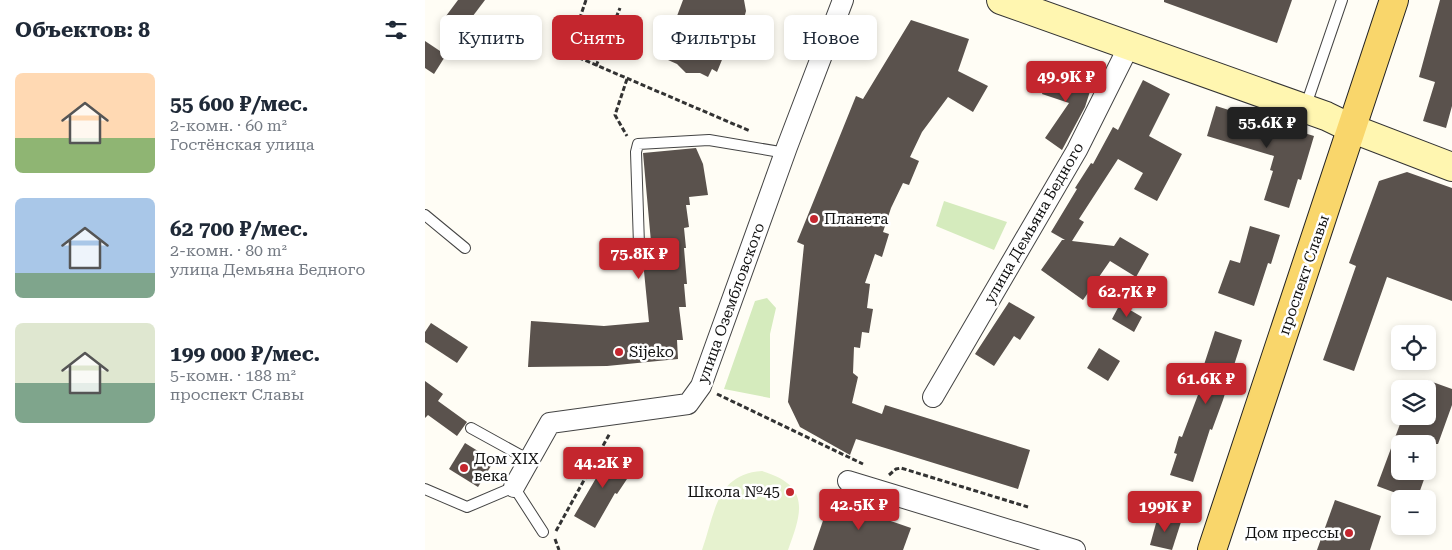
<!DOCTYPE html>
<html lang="ru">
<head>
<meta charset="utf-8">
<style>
  :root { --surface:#fff; --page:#f2f2f3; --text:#1f2937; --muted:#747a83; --accent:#c4262e }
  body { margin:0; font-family:"Roboto Serif",serif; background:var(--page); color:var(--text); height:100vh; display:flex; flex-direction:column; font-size:19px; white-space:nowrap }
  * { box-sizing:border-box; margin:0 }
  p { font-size:16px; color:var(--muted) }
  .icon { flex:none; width:28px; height:28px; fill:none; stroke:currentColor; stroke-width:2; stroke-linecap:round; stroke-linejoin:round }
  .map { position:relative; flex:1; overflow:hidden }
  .drawer { display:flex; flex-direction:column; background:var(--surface); width:425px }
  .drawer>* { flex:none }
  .guide { position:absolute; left:15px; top:15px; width:475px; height:45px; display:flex; gap:10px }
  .controls { position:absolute; left:966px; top:325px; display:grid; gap:10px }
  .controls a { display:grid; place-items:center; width:45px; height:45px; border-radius:8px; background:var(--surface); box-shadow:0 2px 8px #0003; font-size:25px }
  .price { position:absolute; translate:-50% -42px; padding:0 11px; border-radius:5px; background:var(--accent); color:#fff; font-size:16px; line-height:32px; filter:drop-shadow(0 1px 2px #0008) }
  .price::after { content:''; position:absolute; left:50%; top:30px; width:15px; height:11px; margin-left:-8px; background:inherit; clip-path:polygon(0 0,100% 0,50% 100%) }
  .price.on { background:#222; color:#fff }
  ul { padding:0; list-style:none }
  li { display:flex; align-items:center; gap:15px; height:125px; padding:0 15px }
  li span { display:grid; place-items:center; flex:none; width:140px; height:100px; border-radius:8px; color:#555 }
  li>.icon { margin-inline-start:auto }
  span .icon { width:60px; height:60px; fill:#fffc; stroke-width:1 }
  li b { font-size:21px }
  h2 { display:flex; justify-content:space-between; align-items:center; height:60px; padding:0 15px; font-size:21px }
  .pill { padding:0 18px; border-radius:8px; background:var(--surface); box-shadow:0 2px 8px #0003; font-size:18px; line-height:45px }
  .pill.on { background:var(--accent); color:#fff }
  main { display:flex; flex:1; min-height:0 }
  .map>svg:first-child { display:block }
  .green { fill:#d5ebbd }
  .pitch { fill:#e6f2cf }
  .building { fill:#5a524d }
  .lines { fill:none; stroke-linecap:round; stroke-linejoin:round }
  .lane-casing { stroke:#444; stroke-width:12 }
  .street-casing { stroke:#444; stroke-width:22 }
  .secondary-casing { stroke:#333; stroke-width:30 }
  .primary-casing { stroke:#222; stroke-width:30 }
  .path { stroke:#333; stroke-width:3; stroke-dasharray:5 2.5; stroke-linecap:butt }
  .lane { stroke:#fff; stroke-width:10 }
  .street { stroke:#fff; stroke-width:20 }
  .secondary { stroke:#fff6b0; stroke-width:28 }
  .primary { stroke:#f9d66b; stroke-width:28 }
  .poi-dot { fill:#c4262e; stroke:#fff; stroke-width:2 }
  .labels { text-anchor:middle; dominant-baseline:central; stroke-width:5; stroke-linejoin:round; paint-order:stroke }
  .poi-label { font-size:15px; fill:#111; stroke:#fff; text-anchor:start }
  .street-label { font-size:15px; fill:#111; stroke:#fff }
</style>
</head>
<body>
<main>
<section class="drawer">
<h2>Объектов: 8<svg class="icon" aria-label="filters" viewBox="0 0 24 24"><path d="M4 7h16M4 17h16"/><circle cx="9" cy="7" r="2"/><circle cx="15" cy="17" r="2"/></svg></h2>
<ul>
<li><span style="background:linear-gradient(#ffd9b3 65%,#8fb573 0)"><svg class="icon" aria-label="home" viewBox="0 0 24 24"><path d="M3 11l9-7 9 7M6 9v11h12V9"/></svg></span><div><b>55 600 ₽/мес.</b><p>2-комн. · 60 m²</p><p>Гостёнская улица</p></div></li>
<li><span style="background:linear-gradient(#a9c7e8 75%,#7fa58c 0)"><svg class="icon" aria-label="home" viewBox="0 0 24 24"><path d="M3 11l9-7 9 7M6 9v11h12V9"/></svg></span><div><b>62 700 ₽/мес.</b><p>2-комн. · 80 m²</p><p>улица Демьяна Бедного</p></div></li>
<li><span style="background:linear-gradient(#dfe7d0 60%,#7fa58c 0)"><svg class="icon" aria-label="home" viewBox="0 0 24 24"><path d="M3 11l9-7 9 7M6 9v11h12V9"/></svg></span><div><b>199 000 ₽/мес.</b><p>5-комн. · 188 m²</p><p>проспект Славы</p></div></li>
</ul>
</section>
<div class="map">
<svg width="1027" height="550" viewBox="0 0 1027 550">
  <rect width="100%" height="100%" fill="#fffdf5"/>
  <g class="green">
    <polygon points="519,201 582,222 569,250 511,226"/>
    <polygon points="342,298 351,308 345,334 345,398 299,389 330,301"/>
  </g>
  <path class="pitch" d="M 337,471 C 386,486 377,512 363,550 L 277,550 C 290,513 291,474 337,471 Z"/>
  <g class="building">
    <polygon points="33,0 60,0 35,33 18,20"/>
    <polygon points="258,0 319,0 321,11 316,30 310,28 292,72 287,69 283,77 275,73 261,73 252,64 243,60 246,51 240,48"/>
    <polygon points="739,0 867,0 852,43 739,2"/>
    <polygon points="1015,0 1027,0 1027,106 1021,128 998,121 1010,82 994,77"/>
    <polygon points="486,20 544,39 533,71 563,86 548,112 523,97 497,132 485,157 494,161 484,185 478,183 466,208 458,232 464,234 457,257 450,254 440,283 445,284 442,308 448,309 444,333 437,332 435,348 429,347 428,373 433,377 427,403 457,414 460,405 605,450 593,489 431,439 425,455 375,427 363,402 379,245 372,242 431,96 438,99"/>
    <polygon points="0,41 21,55 9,74 0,68"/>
    <polygon points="625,68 668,82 660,107 637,150 620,138 644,103 617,94"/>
    <polygon points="718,80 745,94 724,136 757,154 732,201 709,189 718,173 693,159 654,219 659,222 647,241 689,246 695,237 724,254 711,277 685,261 658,300 616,270 637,240 640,240 626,232 652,189 650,188 666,163 668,164 688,127 693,130"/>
    <polygon points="791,106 889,136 876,180 873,179 864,208 839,200 848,171 845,170 849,156 782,136"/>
    <polygon points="271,148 278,164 283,195 264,197 265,205 261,205 264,227 259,228 261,248 259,248 262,284 259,284 261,307 254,307 258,340 252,340 253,359 182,366 103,367 106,321 179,326 224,322 217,251 221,243 226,242 218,153"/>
    <polygon points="982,172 1027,188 1027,301 962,277 929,371 898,360 931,266 924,263 954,181"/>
    <polygon points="825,226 855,235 846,264 843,263 829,306 793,293 805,260 815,263"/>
    <polygon points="584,302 610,317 595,340 589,336 569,366 550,354"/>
    <polygon points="695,304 717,317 709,332 687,319"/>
    <polygon points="6,323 43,347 32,363 0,342 0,332"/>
    <polygon points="790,331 817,340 798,400 787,430 785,429 768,482 745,475 752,454 749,453 754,436 757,437 779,379 775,377"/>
    <polygon points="674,348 695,361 683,381 662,368"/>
    <polygon points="1002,380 1027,389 1027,405 1013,444 975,444 975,471 1002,471 992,499 987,499 952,486 978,416 1002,416"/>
    <polygon points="0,381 18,394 13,401 42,422 32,436 3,415 0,418"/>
    <polygon points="40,443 69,461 53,487 24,469"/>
    <polygon points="181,452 208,470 192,494 190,493 170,528 149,516 174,473 169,470"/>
    <polygon points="405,500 486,528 478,550 388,550"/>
    <polygon points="910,500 956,516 945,550 892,550"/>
    <polygon points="733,516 756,522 747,550 725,545"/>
  </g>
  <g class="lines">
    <g class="lane-casing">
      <g id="lane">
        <polyline points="880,108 917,0"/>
        <polyline points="0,215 40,248"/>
        <polyline points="214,245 211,152 213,144 284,140 361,153"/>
        <polyline points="46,428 104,460"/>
        <polyline points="0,489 42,507 89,487 118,532"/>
      </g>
    </g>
    <g class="street-casing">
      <g id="street">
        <polyline points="508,397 652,150 704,46"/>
        <polyline points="423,481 650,550"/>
        <polyline points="89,487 125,423 263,404 276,386 362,147 418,0"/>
      </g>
    </g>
    <g class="secondary-casing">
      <polyline id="secondary" points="576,0 901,116 928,129 1027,167"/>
    </g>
    <g class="primary-casing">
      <polyline id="primary" points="787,550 969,0"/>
    </g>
    <g class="path">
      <polyline points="161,0 143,53 325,131"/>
      <polyline points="171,66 195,8"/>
      <polyline points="202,79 190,115 202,136"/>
      <polyline points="292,394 438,464"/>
      <polyline points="464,475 471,469 476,468 603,507"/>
      <polyline points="131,531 185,433"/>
      <polyline points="130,539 134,550"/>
    </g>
    <use href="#lane" class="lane"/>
    <use href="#street" class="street"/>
    <use href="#secondary" class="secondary"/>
    <use href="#primary" class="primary"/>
  </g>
  <g class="poi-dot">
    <circle cx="389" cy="219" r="5"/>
    <circle cx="194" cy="352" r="5"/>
    <circle cx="39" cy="468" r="5"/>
    <circle cx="365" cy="492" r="5"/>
    <circle cx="924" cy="533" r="5"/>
  </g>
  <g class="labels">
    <g class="poi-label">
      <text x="399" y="219">Планета</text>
      <text x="204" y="352">Sijeko</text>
      <text x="49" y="459">Дом XIX<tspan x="49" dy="17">века</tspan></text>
      <text x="355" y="492" text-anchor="end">Школа №45</text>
      <text x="914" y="533" text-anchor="end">Дом прессы</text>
    </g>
    <g class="street-label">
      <text transform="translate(609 223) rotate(-60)">улица Демьяна Бедного</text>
      <text transform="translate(879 275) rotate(-71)">проспект Славы</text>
      <text transform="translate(306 303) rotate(-70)">улица Озембловского</text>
    </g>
  </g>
</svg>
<div class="controls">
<a><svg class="icon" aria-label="locate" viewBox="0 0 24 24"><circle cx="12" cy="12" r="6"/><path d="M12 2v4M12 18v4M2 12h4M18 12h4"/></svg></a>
<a><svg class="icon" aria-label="layers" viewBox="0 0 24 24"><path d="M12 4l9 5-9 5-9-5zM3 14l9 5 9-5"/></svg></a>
<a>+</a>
<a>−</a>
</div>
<b class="price" style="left:641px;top:103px">49.9K ₽</b>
<b class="price on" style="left:842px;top:149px">55.6K ₽</b>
<b class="price" style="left:214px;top:280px">75.8K ₽</b>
<b class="price" style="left:702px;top:318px">62.7K ₽</b>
<b class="price" style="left:781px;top:405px">61.6K ₽</b>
<b class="price" style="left:178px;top:489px">44.2K ₽</b>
<b class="price" style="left:434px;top:531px">42.5K ₽</b>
<b class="price" style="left:740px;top:533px">199K ₽</b>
<div class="guide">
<a class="pill">Купить</a>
<a class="pill on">Снять</a>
<a class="pill">Фильтры</a>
<a class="pill">Новое</a>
</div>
</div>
</main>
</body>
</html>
